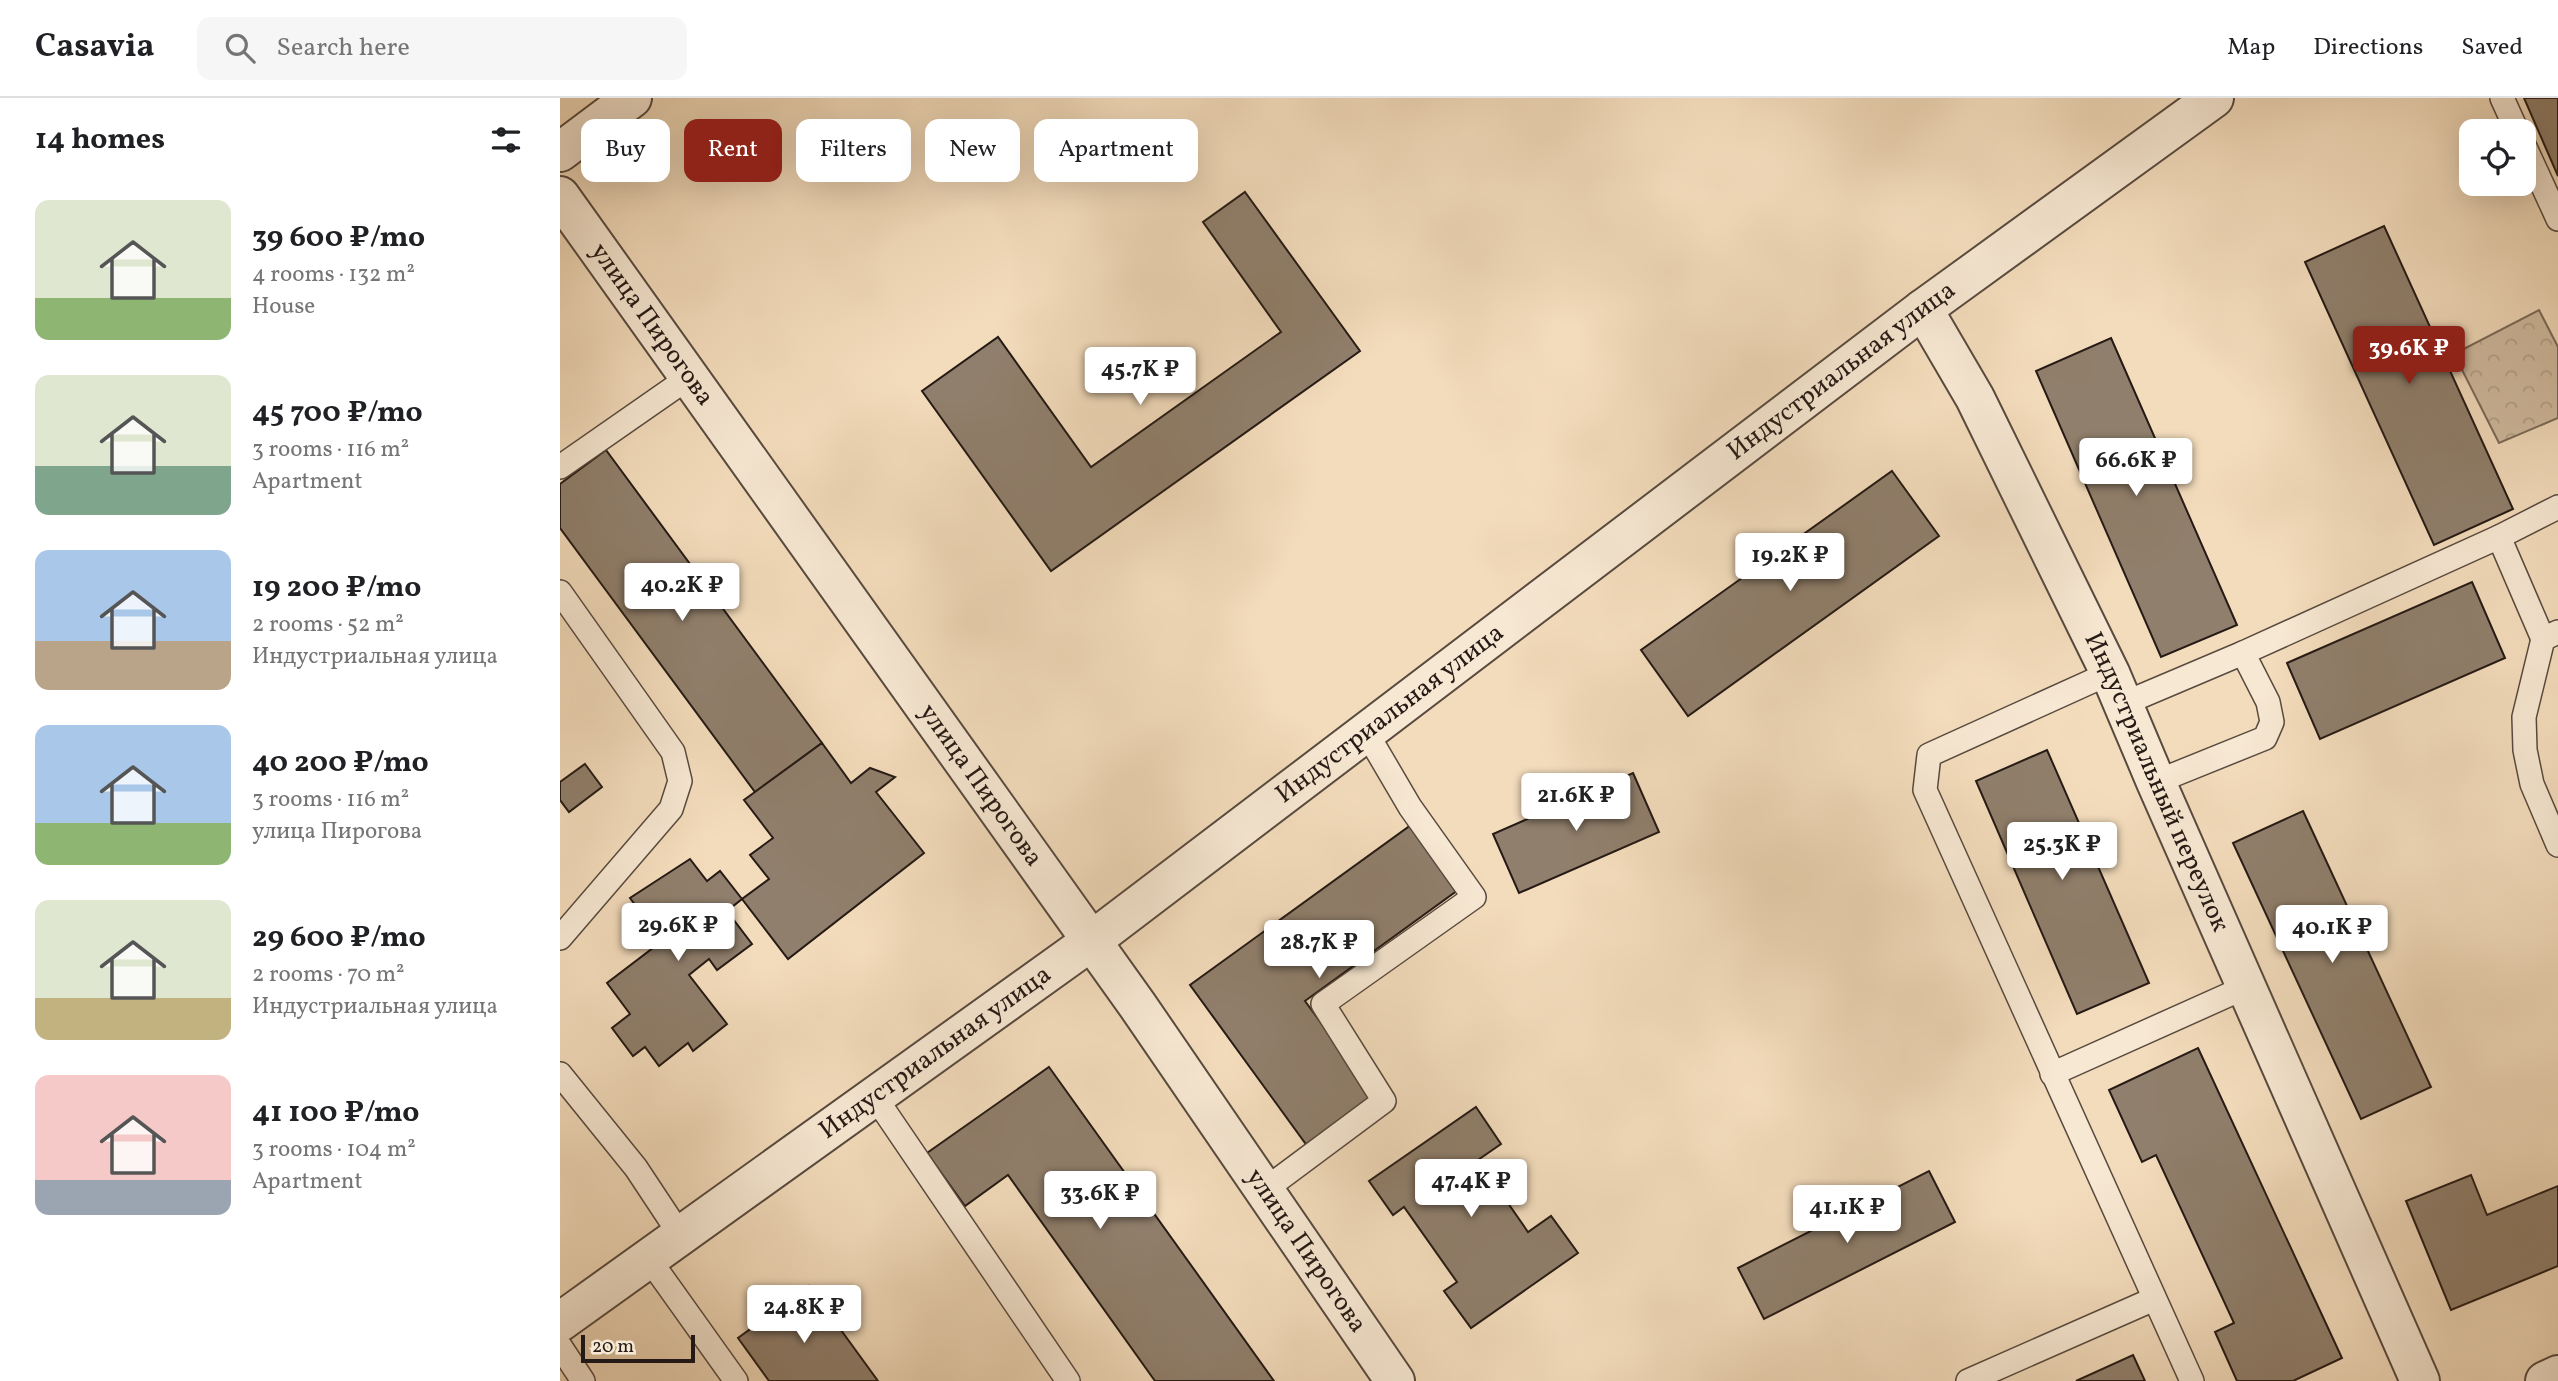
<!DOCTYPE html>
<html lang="en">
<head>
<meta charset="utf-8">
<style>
  :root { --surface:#fff; --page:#f6f6f6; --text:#202124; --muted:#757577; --line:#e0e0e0; --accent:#8f2418 }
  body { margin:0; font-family:Vollkorn,serif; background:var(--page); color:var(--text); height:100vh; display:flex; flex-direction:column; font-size:26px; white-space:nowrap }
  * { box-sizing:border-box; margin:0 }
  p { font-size:23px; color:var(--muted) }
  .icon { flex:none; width:38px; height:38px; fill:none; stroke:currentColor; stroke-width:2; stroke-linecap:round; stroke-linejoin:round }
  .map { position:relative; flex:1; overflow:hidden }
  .sheet { display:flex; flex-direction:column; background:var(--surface); width:560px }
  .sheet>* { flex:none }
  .hud { position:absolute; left:21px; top:21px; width:665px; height:63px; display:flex; gap:14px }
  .tools { position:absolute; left:1899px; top:21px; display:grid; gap:14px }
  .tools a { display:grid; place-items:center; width:77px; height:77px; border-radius:14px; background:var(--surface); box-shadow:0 7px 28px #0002; font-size:35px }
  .scale { position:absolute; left:21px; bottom:18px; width:114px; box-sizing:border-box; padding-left:7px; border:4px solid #251a15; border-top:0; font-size:19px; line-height:24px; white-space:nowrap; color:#251a15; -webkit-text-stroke:5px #f7e8d3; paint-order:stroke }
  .price { position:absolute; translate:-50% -60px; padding:0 16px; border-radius:7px; background:#fff; color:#222; font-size:23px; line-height:46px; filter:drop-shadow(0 2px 4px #0008) }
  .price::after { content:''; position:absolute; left:50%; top:42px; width:21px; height:16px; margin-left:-10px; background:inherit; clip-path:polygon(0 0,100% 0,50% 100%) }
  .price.active { background:var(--accent); color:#fff }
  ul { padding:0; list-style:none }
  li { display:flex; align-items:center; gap:21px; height:175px; padding:0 35px }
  li span { display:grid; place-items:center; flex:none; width:196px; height:140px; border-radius:14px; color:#555 }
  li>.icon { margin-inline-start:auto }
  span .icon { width:84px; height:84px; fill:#fffc; stroke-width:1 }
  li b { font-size:30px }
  h2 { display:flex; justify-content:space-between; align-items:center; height:84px; padding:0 35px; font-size:30px }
  .tag { padding:0 24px; border-radius:14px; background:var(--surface); box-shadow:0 7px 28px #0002; font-size:24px; line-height:63px }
  .tag.active { background:var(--accent); color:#fff }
  header { display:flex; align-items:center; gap:42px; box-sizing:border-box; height:98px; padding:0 35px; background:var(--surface); border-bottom:2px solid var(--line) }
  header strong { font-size:33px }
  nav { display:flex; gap:38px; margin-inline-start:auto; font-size:24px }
  .search { width:490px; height:63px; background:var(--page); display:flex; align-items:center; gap:18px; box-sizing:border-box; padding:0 24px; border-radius:14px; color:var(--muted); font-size:26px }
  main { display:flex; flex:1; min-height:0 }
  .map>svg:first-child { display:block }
  .park { fill:url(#park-crowns); stroke:#7a6a5a; stroke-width:2 }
  .building { fill:#907f6c; stroke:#251a15; stroke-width:2 }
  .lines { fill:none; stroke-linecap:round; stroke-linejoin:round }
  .service-casing { stroke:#584a3f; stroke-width:26 }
  .minor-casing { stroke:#584a3f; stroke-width:42 }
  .tertiary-casing { stroke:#584a3f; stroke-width:42 }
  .service { stroke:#f7e8d3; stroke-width:23 }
  .minor { stroke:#f7e8d3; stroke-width:38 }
  .tertiary { stroke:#f7e8d3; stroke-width:38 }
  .labels { text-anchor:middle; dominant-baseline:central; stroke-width:5; stroke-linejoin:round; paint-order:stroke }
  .street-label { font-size:26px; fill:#251a15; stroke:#f7e8d3 }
</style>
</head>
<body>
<header>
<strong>Casavia</strong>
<div class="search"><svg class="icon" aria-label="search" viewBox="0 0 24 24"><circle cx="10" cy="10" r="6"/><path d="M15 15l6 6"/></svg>Search here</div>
<nav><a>Map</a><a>Directions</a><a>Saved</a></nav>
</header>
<main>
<section class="sheet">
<h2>14 homes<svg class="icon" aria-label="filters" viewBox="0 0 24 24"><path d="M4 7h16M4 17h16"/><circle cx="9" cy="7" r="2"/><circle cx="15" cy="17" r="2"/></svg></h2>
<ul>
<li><span style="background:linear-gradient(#dfe7d0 70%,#8fb573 0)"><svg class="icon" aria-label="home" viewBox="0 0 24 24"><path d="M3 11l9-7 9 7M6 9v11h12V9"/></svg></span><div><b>39 600 ₽/mo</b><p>4 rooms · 132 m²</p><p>House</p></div></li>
<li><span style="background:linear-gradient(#dfe7d0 65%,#7fa58c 0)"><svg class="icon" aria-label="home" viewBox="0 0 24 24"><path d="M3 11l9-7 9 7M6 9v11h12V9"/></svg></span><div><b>45 700 ₽/mo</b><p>3 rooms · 116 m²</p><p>Apartment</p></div></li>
<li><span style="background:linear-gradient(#a9c7e8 65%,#b9a48a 0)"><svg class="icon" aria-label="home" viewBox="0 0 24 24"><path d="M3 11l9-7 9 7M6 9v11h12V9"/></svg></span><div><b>19 200 ₽/mo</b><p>2 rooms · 52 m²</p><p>Индустриальная улица</p></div></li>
<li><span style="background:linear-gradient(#a9c7e8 70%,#8fb573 0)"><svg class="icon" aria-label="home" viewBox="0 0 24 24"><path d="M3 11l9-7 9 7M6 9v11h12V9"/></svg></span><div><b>40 200 ₽/mo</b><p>3 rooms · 116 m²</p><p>улица Пирогова</p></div></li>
<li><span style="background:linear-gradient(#dfe7d0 70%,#c2b280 0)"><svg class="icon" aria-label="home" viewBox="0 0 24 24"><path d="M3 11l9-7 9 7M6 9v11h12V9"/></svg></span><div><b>29 600 ₽/mo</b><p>2 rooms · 70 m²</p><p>Индустриальная улица</p></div></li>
<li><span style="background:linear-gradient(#f6c9c9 75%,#9aa5b1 0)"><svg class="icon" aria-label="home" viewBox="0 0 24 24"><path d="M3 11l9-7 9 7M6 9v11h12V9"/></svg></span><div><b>41 100 ₽/mo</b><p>3 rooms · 104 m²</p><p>Apartment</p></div></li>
</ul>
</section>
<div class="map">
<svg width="1998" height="1283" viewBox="0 0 1998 1283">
  <defs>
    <pattern id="park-crowns" width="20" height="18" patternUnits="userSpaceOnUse" patternTransform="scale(1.75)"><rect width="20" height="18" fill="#d0bba0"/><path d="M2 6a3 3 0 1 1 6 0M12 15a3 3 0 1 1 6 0" fill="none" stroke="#b2a089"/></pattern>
  </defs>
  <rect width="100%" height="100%" fill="#f3dcbc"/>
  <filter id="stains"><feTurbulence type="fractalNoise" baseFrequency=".00286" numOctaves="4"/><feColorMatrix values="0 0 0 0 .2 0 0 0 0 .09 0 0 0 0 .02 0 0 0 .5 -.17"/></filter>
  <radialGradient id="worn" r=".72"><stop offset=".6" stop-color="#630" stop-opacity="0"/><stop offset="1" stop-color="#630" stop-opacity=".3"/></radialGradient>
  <polygon class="park" points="1979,212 1998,249 1998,320 1939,345 1894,256"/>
  <g class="building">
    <polygon points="1964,0 1998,0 1998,78"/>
    <polygon points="685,94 800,253 491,473 362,293 438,239 531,369 721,234 643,124"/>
    <polygon points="1824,128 1953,411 1874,447 1745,164"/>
    <polygon points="1551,240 1677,527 1601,559 1476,273"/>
    <polygon points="46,352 262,645 195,694 0,430 0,386"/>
    <polygon points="1332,373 1379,438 1128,618 1081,552"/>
    <polygon points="1912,484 1945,560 1760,641 1727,565"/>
    <polygon points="262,645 291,685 310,670 335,679 316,694 364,755 228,861 182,801 209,781 190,757 213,740 184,702"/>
    <polygon points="1487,652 1589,885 1517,916 1416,683"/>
    <polygon points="25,666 42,689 9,714 0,702 0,684"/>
    <polygon points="1073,675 1099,734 959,795 933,736"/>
    <polygon points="1743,713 1871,989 1801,1021 1673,745"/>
    <polygon points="851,727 898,792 745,903 816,1000 748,1049 630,887"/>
    <polygon points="130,761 147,783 160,773 182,801 167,813 192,846 157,872 149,861 129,877 167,926 133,953 128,945 99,968 85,949 73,958 52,930 70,916 47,885 102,843 70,800"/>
    <polygon points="1638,950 1782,1260 1733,1283 1677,1283 1655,1234 1674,1225 1596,1057 1582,1064 1549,992"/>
    <polygon points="489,969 714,1283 595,1283 448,1077 405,1108 367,1055"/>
    <polygon points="916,1009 941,1046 918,1062 968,1134 991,1118 1018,1155 911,1230 884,1193 897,1184 844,1109 833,1117 809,1083"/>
    <polygon points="1369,1073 1395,1124 1204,1221 1178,1170"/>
    <polygon points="1911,1077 1927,1117 1998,1088 1998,1168 1891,1212 1846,1103"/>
    <polygon points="249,1188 318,1283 209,1283 178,1240"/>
    <polygon points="1573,1257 1585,1283 1516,1283"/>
  </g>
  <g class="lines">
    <g class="service-casing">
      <g id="service">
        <polyline points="1942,0 1957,33"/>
        <polyline points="1964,47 1998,121"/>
        <polyline points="0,369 128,280"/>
        <polyline points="1939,439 1998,409"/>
        <polyline points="0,494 113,654 120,683 111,711 0,840"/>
        <polyline points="1998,534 1983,541 1964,619 1965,652 1972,686 1998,747"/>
        <polyline points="1550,575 1369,657 1365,692 1632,1283"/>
        <polyline points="1565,605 1683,555"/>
        <polyline points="1596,684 1705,640 1712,624 1708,604 1683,555 1939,439 1983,541"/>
        <polyline points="0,976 76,1070 121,1138"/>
        <polyline points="1492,976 1686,889"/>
        <polyline points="315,999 508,1283"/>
        <polyline points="703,1093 824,1003 763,906 914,799 850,709 806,634"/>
        <polyline points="89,1161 176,1283"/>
        <polyline points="0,1248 23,1283"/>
        <polyline points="1408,1283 1594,1201"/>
      </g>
    </g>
    <g class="minor-casing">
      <g id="minor">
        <polyline points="0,54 72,0"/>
        <path id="s1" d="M 1363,211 L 1415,300 L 1550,575 L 1596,684 L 1860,1283"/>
        <polyline points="1985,1283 1998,1277"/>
      </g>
    </g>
    <g class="tertiary-casing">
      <g id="tertiary">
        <path id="s2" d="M 0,98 L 578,908 L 835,1283"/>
        <path id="s3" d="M 0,1224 L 530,844 L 1363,211 L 1654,0"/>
      </g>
    </g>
    <use href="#service" class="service"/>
    <use href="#minor" class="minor"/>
    <use href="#tertiary" class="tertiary"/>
  </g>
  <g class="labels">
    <g class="street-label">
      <text stroke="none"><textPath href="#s2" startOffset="158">улица Пирогова</textPath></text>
      <text stroke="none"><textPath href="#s3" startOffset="1596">Индустриальная улица</textPath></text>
      <text stroke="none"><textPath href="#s3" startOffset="1029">Индустриальная улица</textPath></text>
      <text stroke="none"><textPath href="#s1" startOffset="528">Индустриальный переулок</textPath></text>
      <text stroke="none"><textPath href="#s2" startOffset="724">улица Пирогова</textPath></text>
      <text stroke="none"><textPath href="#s3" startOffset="462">Индустриальная улица</textPath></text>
      <text stroke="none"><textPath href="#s2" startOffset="1292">улица Пирогова</textPath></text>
    </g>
  </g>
  <rect width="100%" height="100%" filter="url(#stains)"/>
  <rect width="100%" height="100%" fill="url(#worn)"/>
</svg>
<div class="tools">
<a><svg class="icon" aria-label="locate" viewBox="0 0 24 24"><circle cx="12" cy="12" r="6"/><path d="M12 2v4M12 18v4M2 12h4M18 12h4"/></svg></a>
</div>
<div class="scale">20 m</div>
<b class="price active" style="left:1849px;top:288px">39.6K ₽</b>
<b class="price" style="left:580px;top:309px">45.7K ₽</b>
<b class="price" style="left:1576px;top:400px">66.6K ₽</b>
<b class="price" style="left:1230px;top:495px">19.2K ₽</b>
<b class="price" style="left:122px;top:525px">40.2K ₽</b>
<b class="price" style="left:1016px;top:735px">21.6K ₽</b>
<b class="price" style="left:1502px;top:784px">25.3K ₽</b>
<b class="price" style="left:118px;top:865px">29.6K ₽</b>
<b class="price" style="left:1772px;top:867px">40.1K ₽</b>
<b class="price" style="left:759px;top:882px">28.7K ₽</b>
<b class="price" style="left:911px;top:1121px">47.4K ₽</b>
<b class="price" style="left:540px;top:1133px">33.6K ₽</b>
<b class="price" style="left:1287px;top:1147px">41.1K ₽</b>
<b class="price" style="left:244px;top:1247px">24.8K ₽</b>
<div class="hud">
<a class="tag">Buy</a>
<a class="tag active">Rent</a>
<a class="tag">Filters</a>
<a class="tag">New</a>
<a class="tag">Apartment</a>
</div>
</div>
</main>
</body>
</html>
